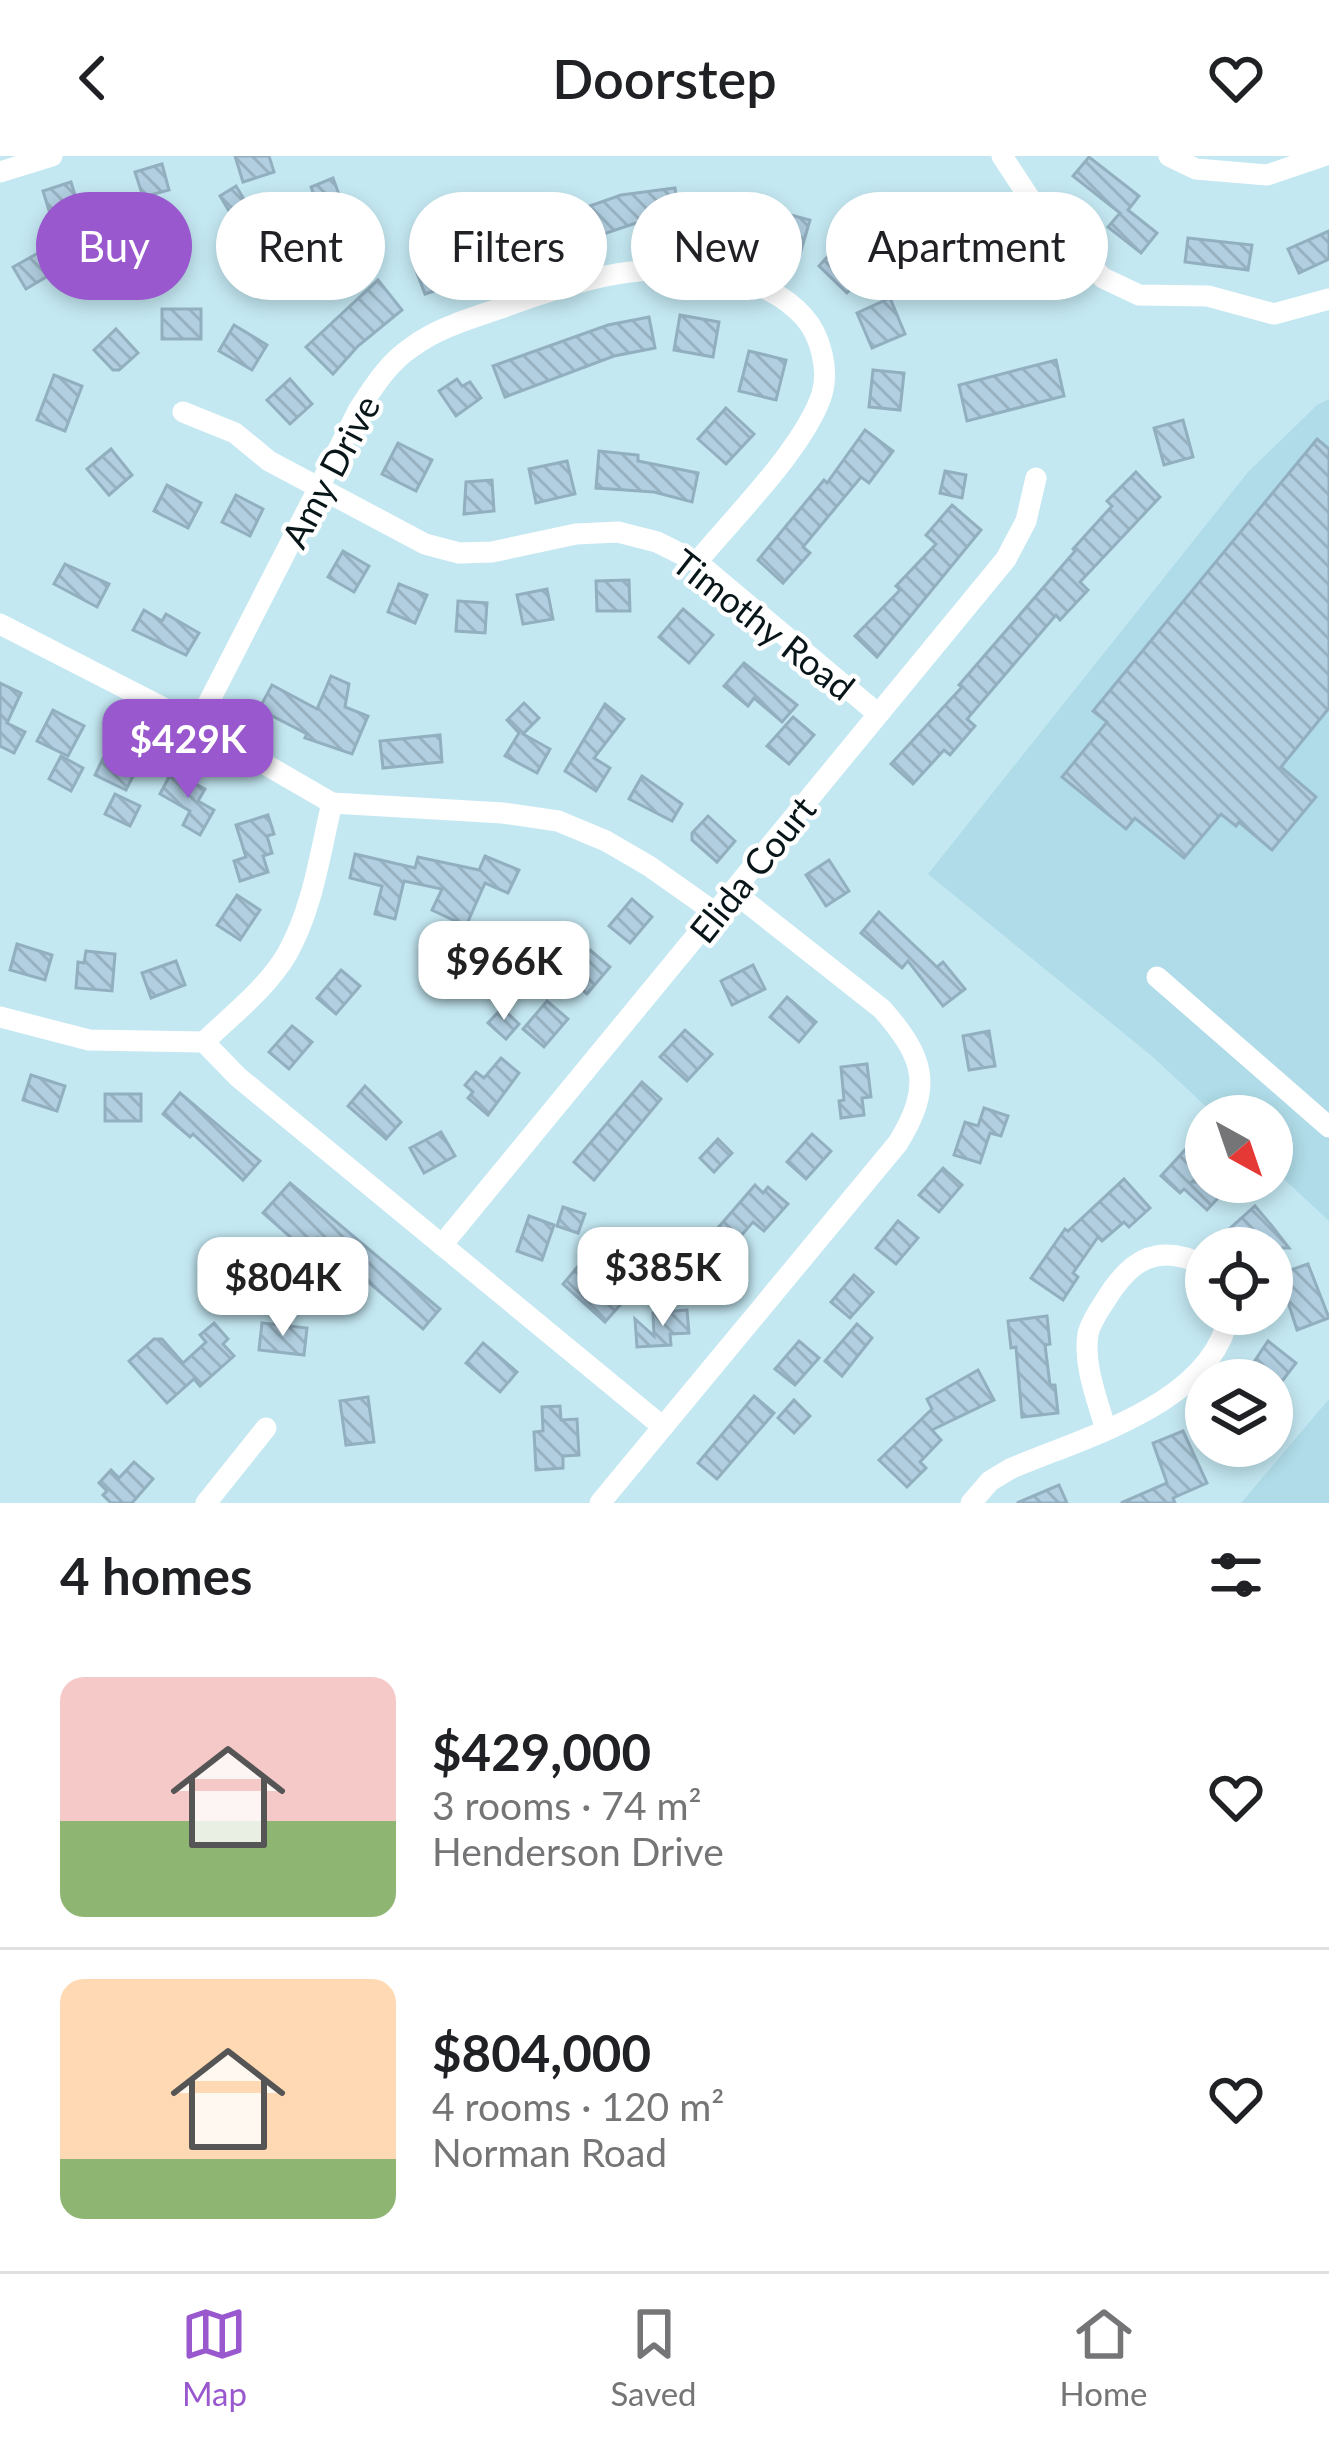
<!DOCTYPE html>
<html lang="en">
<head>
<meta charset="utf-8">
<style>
  :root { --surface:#fff; --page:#f2f2f2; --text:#202124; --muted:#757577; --line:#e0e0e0; --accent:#9958ce }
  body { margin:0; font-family:Lato,sans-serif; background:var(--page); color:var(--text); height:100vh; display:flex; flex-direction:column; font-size:45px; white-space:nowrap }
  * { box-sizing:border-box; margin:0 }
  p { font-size:39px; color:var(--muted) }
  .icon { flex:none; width:66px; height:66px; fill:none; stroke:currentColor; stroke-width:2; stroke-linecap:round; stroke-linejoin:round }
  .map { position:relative; height:1347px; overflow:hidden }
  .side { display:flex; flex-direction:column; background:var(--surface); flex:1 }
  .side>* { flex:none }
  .top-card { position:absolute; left:36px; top:36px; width:1257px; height:108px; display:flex; gap:24px }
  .needle { width:78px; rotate:140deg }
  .controls { position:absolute; left:1185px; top:939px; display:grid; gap:24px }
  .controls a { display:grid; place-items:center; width:108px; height:108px; border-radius:50%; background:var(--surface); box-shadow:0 6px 18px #0003; font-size:60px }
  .price { position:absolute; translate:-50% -102px; padding:0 27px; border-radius:24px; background:#fff; color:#222; font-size:39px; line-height:78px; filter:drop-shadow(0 3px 6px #0008) }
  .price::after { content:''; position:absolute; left:50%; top:72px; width:36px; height:27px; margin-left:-18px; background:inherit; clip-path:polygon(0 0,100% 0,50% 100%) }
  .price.current { background:var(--accent); color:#fff }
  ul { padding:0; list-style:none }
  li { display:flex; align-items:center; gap:36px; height:300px; padding:0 60px }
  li+li { border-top:3px solid var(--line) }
  li span { display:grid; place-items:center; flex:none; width:336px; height:240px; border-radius:24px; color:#555 }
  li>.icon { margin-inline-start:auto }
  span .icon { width:144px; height:144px; fill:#fffc; stroke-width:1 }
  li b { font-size:51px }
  h2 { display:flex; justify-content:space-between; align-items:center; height:144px; padding:0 60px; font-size:51px }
  .chip { padding:0 42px; border-radius:54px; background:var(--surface); box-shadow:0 6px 18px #0003; font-size:42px; line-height:108px }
  .chip.current { background:var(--accent); color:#fff }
  header { display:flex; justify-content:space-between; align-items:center; height:156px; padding:0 60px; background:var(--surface); font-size:54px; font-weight:600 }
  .dock { display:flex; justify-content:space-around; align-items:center; height:168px; border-top:3px solid var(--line); background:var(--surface); font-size:33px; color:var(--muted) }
  .dock a { display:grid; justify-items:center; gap:6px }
  .dock .current { color:var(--accent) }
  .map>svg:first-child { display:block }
  .built { fill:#afdce8 }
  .building { fill:url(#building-back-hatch); stroke:#92afc0; stroke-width:3 }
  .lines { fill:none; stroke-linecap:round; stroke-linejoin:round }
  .minor { stroke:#fff; stroke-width:21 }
  .labels { text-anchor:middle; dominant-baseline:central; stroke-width:9; stroke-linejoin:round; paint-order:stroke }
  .street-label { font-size:36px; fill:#081619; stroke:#fff }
</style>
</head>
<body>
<header><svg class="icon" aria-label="back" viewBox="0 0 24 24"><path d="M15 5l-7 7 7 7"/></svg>Doorstep<svg class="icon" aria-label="heart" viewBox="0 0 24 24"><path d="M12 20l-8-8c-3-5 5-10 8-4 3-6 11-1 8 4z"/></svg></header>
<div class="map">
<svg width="1329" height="1347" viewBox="0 0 1329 1347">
  <defs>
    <pattern id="building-back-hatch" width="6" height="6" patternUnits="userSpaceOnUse" patternTransform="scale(3)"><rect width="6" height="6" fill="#b1cfe1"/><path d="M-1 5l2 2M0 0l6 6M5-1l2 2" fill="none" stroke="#97b1c0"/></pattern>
  </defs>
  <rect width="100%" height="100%" fill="#c4e8f2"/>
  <g class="built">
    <polygon points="1329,243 1329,1065 1272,1012 1272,960 1216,960 1153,901 928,718 1248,316 1317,249"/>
    <polygon points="1329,1243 1329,1347 1241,1347"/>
  </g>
  <g class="building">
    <polygon points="235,0 269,0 274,16 243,26"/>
    <polygon points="1089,1 1139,40 1128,54 1157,77 1141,97 1108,71 1120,57 1073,20"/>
    <polygon points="162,8 169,34 143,41 135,16"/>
    <polygon points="333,22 341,44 319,52 311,31"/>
    <polygon points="71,26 83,65 55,74 43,35"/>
    <polygon points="236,30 248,50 232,60 220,40"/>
    <polygon points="675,32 680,69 643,74 642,65 425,138 414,109 464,90 463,85 554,55 556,62 621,39"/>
    <polygon points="709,38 810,64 800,98 762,85 702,72"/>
    <polygon points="1329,75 1329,103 1299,117 1288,93"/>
    <polygon points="1188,82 1252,89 1248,114 1185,106"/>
    <polygon points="842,85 871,112 847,137 819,110"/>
    <polygon points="51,90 63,111 26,133 13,111"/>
    <polygon points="378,124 402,154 358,190 333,218 306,191"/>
    <polygon points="890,142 905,178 872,192 857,157"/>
    <rect x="162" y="153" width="39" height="30"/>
    <polygon points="680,159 719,166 713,201 674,194"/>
    <polygon points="649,161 655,192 614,200 505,241 493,210 608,169"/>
    <polygon points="234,169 267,189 252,214 219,195"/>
    <polygon points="116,173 138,197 119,214 113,214 94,194"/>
    <polygon points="749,195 786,204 776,244 739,235"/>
    <polygon points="1056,204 1064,240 967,265 959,229"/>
    <polygon points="873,214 904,217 900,254 869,251"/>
    <polygon points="54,219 82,230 65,275 37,264"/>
    <polygon points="290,223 312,248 290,268 267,244"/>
    <polygon points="457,223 462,230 470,226 481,242 456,260 439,235"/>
    <polygon points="726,252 754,278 726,308 698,283"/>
    <polygon points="1183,264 1193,301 1164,309 1154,272"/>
    <polygon points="865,274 893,295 869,327 861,321 803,391 810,397 783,427 758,404 824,324 827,327"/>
    <polygon points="1317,283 1329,293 1329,552 1281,611 1316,641 1272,694 1239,666 1236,670 1221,658 1184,702 1135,662 1126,673 1062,621 1107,566 1093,555"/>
    <polygon points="398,287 432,304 416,335 382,318"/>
    <polygon points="111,293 132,319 109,339 87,313"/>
    <polygon points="599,295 638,299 638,305 698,317 692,346 654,336 596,332"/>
    <polygon points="567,305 575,338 536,347 529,313"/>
    <polygon points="945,315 966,319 962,342 940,337"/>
    <polygon points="1136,316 1160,341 1080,426 1088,434 1060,464 1056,459 967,563 975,570 950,599 944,594 913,628 891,608 962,531 959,529 1075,395 1073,393 1112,350 1107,345"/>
    <polygon points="492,324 494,355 464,358 466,326"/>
    <polygon points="167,329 201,347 188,372 154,355"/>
    <polygon points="236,339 263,353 250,380 222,366"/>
    <polygon points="952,349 981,374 877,501 855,480 900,434 896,430 936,388 926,379"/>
    <polygon points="343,395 369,410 354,436 328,421"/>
    <polygon points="65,408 109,428 97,451 54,428"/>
    <polygon points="629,424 630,455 597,455 596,425"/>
    <polygon points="399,428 427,439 415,467 388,456"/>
    <polygon points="547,433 553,463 523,468 517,439"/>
    <polygon points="458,445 487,447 485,477 456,475"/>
    <polygon points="683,453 713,479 689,507 659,481"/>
    <polygon points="144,454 162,465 166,458 199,477 186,499 133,474"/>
    <polygon points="744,507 797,549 782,566 754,542 748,550 724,530"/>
    <polygon points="331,520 349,528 345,551 368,560 352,598 305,582 307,578 259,553 272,529 317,553"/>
    <polygon points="0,527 21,537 7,567 25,576 14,597 0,590"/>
    <polygon points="524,547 539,562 523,578 550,593 537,617 505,600 519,577 507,564"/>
    <polygon points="605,548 624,563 594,602 610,612 596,635 565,615"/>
    <polygon points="53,554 84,570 68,600 37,585"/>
    <polygon points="793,561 814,579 789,608 767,590"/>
    <polygon points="440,579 442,606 383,612 380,585"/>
    <polygon points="112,584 143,600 126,634 95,619"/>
    <polygon points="61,600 83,612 71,635 49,623"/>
    <polygon points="172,615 205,633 198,645 214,654 200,679 183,669 190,655 160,638"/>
    <polygon points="642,620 682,648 672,665 629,643"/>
    <polygon points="115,638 140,650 130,670 105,658"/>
    <polygon points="268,659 274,678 267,680 272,697 263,700 268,716 240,725 234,705 246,701 236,669"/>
    <polygon points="708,660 735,685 717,706 692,684 692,677"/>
    <polygon points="355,698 415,712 418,701 479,714 485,700 519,714 508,737 485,727 466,770 432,754 442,733 404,725 395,763 375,758 382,730 350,722"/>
    <polygon points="829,704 849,735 826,750 806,719"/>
    <polygon points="237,739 260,754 240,784 217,769"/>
    <polygon points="632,743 652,761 630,787 609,770"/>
    <polygon points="879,756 937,811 943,806 965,833 943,850 908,805 902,812 861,777"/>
    <polygon points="17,788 52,799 45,824 10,814"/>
    <polygon points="590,794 610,811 587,838 567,821"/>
    <polygon points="86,795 115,798 112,835 76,832 78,806 84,807"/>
    <polygon points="176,805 185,829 151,842 142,817"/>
    <polygon points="753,809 765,833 732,849 721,825"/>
    <polygon points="341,814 360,830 336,858 317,842"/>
    <polygon points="787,841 816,866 799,886 770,861"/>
    <polygon points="547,845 568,863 544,891 523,873"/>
    <polygon points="502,852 519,868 506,883 488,867"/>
    <polygon points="292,870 312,886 289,913 269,896"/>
    <polygon points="685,874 712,898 687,925 660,901"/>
    <polygon points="989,875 995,910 969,914 963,880"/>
    <polygon points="501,902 519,917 488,959 468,942 473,936 465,929 476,916 484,922"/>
    <polygon points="867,908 871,941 862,942 864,959 841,962 839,945 844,944 841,911"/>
    <polygon points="31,919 65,930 57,955 23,944"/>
    <polygon points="642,926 661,943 594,1024 574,1006"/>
    <polygon points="365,930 401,966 386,983 348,950"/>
    <polygon points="180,937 260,1005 243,1024 193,978 190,981 163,958"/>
    <rect x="105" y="938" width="36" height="27"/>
    <polygon points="984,952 1008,960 1001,980 990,977 980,1007 954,999 965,966 978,970"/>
    <polygon points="441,976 455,1000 424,1017 410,992"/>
    <polygon points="812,978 831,995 806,1023 787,1006"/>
    <polygon points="718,983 732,997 714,1016 700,1002"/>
    <polygon points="1186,993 1206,1012 1192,1026 1233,1026 1207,1054 1184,1033 1180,1037 1161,1020"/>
    <polygon points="943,1012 962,1029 939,1056 919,1039"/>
    <polygon points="1124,1023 1150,1052 1129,1071 1124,1066 1102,1085 1098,1081 1073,1117 1078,1121 1063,1144 1031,1122 1065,1073 1068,1075"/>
    <polygon points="290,1027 440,1153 423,1173 317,1082 305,1094 263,1057"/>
    <polygon points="755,1029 763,1037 768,1031 788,1048 764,1075 753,1066 733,1089 745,1101 720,1128 692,1102"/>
    <polygon points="1255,1050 1272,1070 1289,1092 1240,1092 1226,1076"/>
    <polygon points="563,1051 585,1058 578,1077 557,1070"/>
    <polygon points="529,1060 554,1069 542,1104 517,1095"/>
    <polygon points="898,1065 918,1082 896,1108 876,1092"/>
    <polygon points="580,1108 620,1149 605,1166 563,1128"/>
    <polygon points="1308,1108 1329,1162 1297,1174 1279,1118"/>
    <polygon points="854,1119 873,1136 850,1162 831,1146"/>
    <polygon points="687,1154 689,1177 670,1178 671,1189 637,1191 635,1163 654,1180 653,1157"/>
    <polygon points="1047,1160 1050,1188 1045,1189 1050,1229 1055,1229 1058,1257 1022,1261 1016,1191 1011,1192 1008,1165"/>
    <polygon points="214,1167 228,1183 223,1188 234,1200 200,1230 194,1223 167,1247 129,1205 154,1183 162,1183 183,1207 206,1186 200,1179"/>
    <polygon points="262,1167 307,1172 304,1199 259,1194"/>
    <polygon points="857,1168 872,1182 842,1220 825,1205"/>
    <polygon points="799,1185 819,1202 795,1229 775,1213"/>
    <polygon points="1268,1185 1296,1207 1283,1224 1242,1224"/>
    <polygon points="483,1187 517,1216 500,1236 466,1207"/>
    <polygon points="978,1214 994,1244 932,1274 941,1284 920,1306 926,1312 907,1331 879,1304 932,1253 927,1243"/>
    <polygon points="754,1240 774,1257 717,1323 698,1307"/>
    <polygon points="368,1241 374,1286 346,1289 340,1245"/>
    <polygon points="794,1244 810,1260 794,1277 778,1262"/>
    <polygon points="560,1250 561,1264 577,1263 579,1299 563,1300 563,1312 536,1314 534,1276 543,1275 542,1251"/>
    <polygon points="1183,1275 1207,1327 1173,1342 1175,1347 1121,1347 1167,1327 1153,1287"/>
    <polygon points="134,1306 153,1323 132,1347 111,1347 103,1339 107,1335 99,1327 111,1314 119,1322"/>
    <polygon points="1059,1329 1067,1347 1017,1347"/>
  </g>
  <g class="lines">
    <g class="minor">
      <polyline points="1002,0 1040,58 1103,122 1139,139 1208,140 1274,158 1329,143"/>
      <polyline points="1169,0 1196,13 1267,19 1323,0"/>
      <polyline points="0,16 52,0"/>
      <polyline points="183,256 235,277 269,305 425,388 459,397 492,396 576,378 618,376 657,386 697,406 877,557"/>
      <polyline points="0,468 197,569 332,647 503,657 558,665 606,685 649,710 717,758"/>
      <path d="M 197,569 L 359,253 C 374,230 388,207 412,191 C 439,171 472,162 504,151 C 583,123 650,100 734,123 C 763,130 784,139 804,161 C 821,180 829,214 822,238 C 805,291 734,361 697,406"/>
      <polyline points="1157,821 1329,971"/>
      <path d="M 0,861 L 89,884 L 204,886 C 232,859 267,832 287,798 C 313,752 320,697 332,647"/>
      <polyline points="204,886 238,921 663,1271"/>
      <polyline points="442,1089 1006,403 1026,365 1036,322"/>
      <path d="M 1105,1271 C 1097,1242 1083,1209 1088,1178 C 1090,1168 1099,1154 1105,1145 C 1131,1102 1159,1086 1206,1110"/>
      <polyline points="206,1347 266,1272"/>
      <path d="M 600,1347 L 898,987 C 933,930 925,902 882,853 L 735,737"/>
      <path d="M 971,1347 L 990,1325 L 1010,1313 C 1084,1281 1213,1248 1229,1158"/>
    </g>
  </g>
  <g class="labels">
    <g class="street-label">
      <text transform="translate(330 315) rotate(-62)">Amy Drive</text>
      <text transform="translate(764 468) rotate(38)">Timothy Road</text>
      <text transform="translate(752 713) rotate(-51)">Elida Court</text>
    </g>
  </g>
</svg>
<div class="controls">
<a><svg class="needle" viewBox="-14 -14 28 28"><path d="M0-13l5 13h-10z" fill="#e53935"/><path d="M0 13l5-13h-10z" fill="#757577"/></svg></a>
<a><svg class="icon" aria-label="locate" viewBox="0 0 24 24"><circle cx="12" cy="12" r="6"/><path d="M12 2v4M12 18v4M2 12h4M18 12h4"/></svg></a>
<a><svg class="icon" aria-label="layers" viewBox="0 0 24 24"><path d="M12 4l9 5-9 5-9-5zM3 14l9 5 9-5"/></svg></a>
</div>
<b class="price current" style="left:188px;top:645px">$429K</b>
<b class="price" style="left:504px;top:867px">$966K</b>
<b class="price" style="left:663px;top:1173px">$385K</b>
<b class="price" style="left:283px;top:1183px">$804K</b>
<div class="top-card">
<a class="chip current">Buy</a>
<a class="chip">Rent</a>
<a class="chip">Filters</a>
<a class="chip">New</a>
<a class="chip">Apartment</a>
</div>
</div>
<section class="side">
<h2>4 homes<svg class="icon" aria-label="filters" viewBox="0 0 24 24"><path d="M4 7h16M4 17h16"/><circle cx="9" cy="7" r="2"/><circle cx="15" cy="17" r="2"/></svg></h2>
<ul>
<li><span style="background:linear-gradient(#f6c9c9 60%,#8fb573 0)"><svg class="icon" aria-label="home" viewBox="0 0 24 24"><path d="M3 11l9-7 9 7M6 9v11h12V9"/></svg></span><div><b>$429,000</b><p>3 rooms · 74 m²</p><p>Henderson Drive</p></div><svg class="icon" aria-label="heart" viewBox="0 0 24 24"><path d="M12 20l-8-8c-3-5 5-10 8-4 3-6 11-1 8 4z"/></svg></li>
<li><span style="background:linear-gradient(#ffd9b3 75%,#8fb573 0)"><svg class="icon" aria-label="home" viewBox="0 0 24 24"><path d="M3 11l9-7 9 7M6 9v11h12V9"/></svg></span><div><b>$804,000</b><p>4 rooms · 120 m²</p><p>Norman Road</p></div><svg class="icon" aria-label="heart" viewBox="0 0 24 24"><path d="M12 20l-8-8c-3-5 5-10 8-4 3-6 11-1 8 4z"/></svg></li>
</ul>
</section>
<nav class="dock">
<a class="current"><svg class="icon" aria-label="map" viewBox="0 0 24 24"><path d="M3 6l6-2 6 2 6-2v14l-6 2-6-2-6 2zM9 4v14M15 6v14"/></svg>Map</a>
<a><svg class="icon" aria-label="saved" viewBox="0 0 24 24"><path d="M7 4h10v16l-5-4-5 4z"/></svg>Saved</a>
<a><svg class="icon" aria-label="home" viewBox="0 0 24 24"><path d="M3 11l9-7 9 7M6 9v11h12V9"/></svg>Home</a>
</nav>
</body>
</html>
